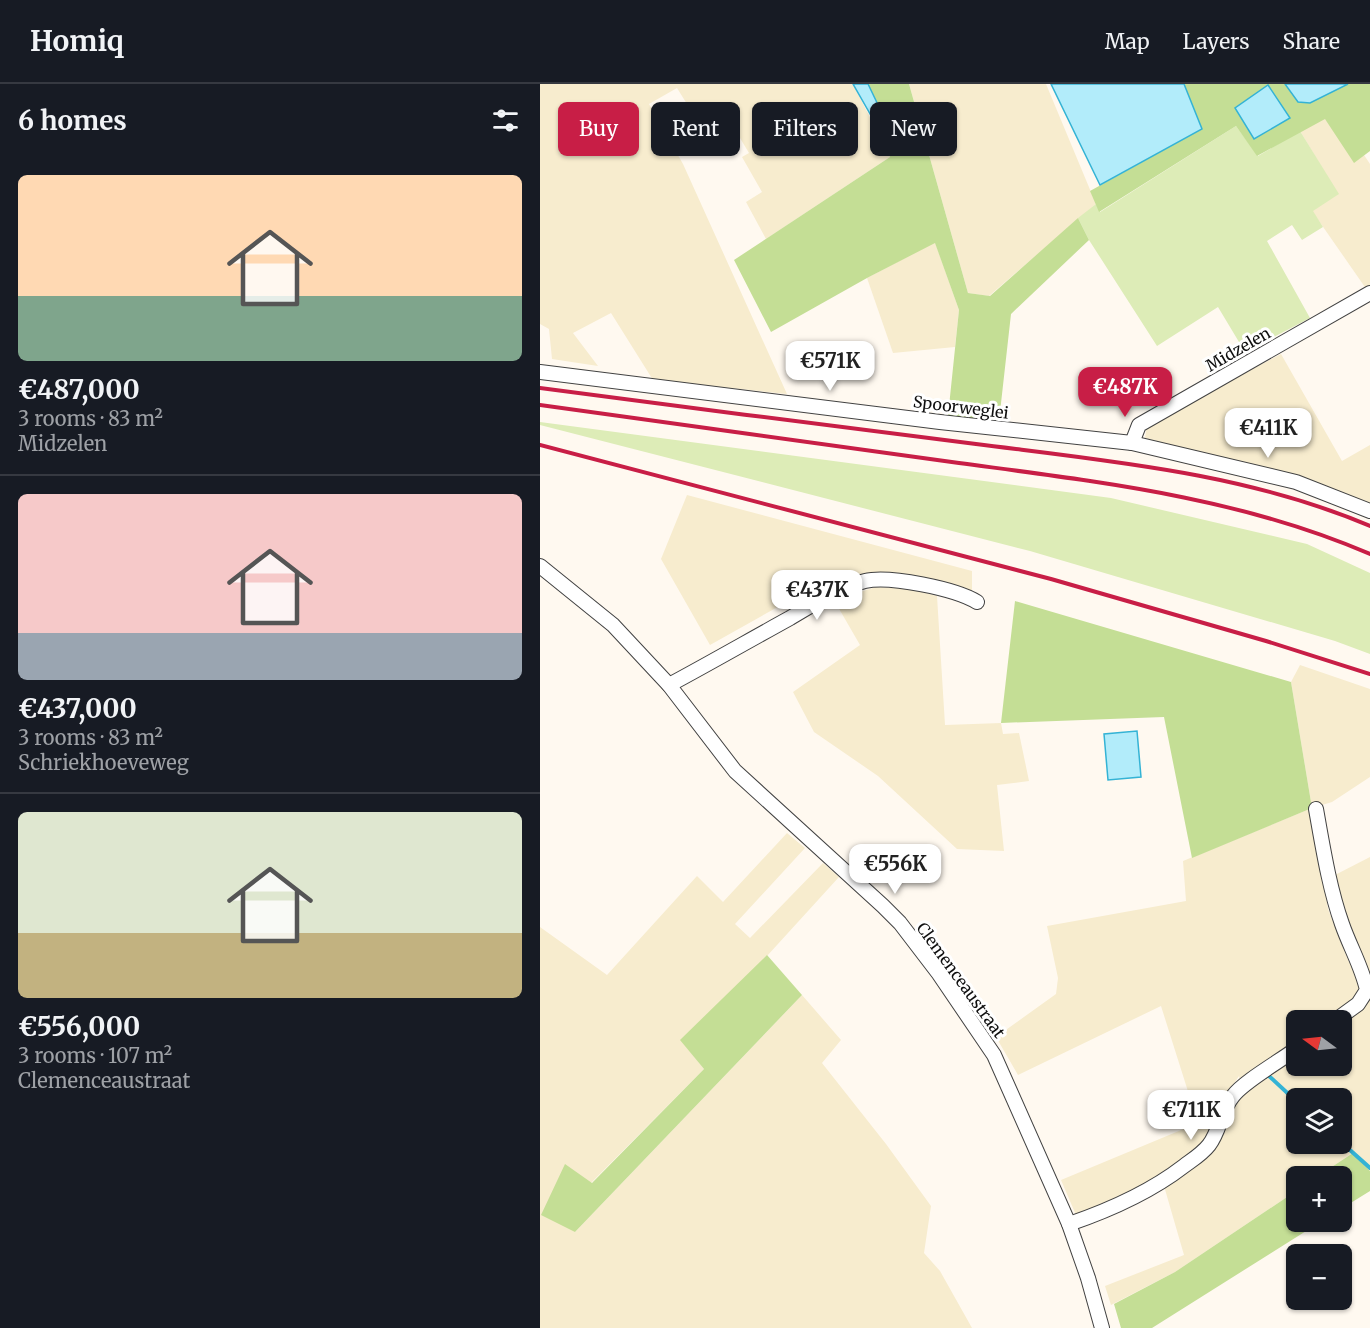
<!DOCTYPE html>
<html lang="en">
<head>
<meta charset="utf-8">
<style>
  :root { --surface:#171b24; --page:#242831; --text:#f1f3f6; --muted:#9ea1a6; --line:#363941; --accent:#c81e46 }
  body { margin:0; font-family:Merriweather,serif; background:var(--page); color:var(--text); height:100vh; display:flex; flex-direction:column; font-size:22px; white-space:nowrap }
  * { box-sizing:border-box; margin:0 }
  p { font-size:20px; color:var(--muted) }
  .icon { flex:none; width:33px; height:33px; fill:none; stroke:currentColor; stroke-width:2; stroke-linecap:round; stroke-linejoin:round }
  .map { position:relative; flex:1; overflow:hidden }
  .panel { display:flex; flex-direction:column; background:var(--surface); width:540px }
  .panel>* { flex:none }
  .banner { position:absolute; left:18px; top:18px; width:570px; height:54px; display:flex; gap:12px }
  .needle { width:39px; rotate:285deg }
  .buttons { position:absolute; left:746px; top:926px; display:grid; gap:12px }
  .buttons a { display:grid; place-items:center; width:66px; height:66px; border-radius:9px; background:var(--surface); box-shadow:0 2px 4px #0004; font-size:30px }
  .price { position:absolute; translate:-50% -51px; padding:0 14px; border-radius:12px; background:#fff; color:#222; font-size:20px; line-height:39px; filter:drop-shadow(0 2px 3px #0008) }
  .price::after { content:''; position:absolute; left:50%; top:36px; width:18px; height:14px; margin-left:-9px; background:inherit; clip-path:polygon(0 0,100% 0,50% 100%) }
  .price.current { background:var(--accent); color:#fff }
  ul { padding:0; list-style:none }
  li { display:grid; align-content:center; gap:12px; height:318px; padding:0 18px }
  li+li { border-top:2px solid var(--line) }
  li span { display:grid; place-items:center; height:186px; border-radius:9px; color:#555 }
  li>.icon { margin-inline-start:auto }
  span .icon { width:108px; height:108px; fill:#fffc; stroke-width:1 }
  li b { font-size:26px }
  h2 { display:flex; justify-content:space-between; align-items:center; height:72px; padding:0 18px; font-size:26px }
  .chip { padding:0 21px; border-radius:9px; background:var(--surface); box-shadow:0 2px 4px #0004; font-size:21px; line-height:54px }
  .chip.current { background:var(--accent); color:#fff }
  header { display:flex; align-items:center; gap:36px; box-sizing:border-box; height:84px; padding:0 30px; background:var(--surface); border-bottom:2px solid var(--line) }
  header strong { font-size:28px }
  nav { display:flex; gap:33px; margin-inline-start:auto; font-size:21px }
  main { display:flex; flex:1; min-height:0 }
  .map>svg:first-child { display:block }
  .farmland { fill:#f7ecce; fill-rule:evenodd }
  .green { fill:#ddecb7 }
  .forest { fill:#c4de95 }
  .water { fill:#b2ecfa; stroke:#34b3d5; stroke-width:1.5 }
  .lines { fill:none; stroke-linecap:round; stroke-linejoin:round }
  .stream { stroke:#34b3d5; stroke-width:4 }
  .minor-casing { stroke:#424242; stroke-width:16 }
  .minor { stroke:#fff; stroke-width:14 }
  .rail { stroke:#c81e46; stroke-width:4 }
  .labels { text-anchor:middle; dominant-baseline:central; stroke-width:6; stroke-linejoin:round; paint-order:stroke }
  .street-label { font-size:16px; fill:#0f0f0f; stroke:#fff }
</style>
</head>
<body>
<header>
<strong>Homiq</strong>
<nav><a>Map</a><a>Layers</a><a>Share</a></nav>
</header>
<main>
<section class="panel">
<h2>6 homes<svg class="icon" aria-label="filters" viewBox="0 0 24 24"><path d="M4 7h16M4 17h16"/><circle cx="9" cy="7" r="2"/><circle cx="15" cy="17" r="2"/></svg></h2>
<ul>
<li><span style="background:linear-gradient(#ffd9b3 65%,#7fa58c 0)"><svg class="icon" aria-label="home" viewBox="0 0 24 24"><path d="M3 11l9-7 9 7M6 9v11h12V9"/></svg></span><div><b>€487,000</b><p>3 rooms · 83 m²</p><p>Midzelen</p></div></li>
<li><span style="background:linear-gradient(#f6c9c9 75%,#9aa5b1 0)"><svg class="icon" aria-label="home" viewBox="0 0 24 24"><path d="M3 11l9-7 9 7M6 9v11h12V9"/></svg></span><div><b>€437,000</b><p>3 rooms · 83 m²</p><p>Schriekhoeveweg</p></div></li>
<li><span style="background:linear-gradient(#dfe7d0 65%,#c2b280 0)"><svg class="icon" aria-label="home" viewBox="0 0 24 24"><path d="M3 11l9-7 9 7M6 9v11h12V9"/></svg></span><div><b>€556,000</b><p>3 rooms · 107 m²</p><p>Clemenceaustraat</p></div></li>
</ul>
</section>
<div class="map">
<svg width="830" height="1244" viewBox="0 0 830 1244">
  <rect width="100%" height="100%" fill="#fff9f0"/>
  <g class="farmland">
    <polygon points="0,0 313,0 350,73 226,155 206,118 222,108 202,73 209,69 200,54 175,65 137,4 109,20 143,80 247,310 113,296 71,229 33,249 58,282 12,275 9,245 0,240"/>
    <polygon points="369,0 506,0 556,120 449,212 428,209"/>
    <polygon points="785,34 814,78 824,71 830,80 830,204 827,206 772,127 798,110 760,47"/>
    <polygon points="395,158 419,226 415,263 353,269 327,194"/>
    <polygon points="741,270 802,377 830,361 830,419 769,396 605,354 607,341"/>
    <polygon points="147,411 432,487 432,507 354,490 284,497 170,561 121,475"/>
    <polygon points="336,503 372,505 397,512 405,641 461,639 463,650 479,649 489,697 457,701 464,767 417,765 338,692 274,648 253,608 320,561 294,516"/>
    <path d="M 760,581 L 830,605 L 830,693 L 792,718 L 772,724 L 788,825 L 808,876 L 830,917 L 830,1086 L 813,1069 L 778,1092 L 756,1092 L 756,1107 L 635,1188 L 571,1221 L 565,1202 L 644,1171 L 624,1102 L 642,1091 L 677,1059 L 697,1015 L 703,1010 L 699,992 L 677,1025 L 666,1055 L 622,1093 L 536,1131 L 521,1096 L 658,1039 L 621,922 L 478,991 L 456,953 L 516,910 L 518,894 L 507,842 L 646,817 L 643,777 L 772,724 L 751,598 ZM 756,936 L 801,936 L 801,981 L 756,981 ZM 756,1014 L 801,1014 L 801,1059 L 756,1059 Z"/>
    <polygon points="247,749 265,764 195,840 210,854 283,779 299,793 227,872 141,956 164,985 51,1099 25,1081 35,1148 262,911 301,956 282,979 346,1060 391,1122 384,1169 400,1187 432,1244 0,1244 0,843 67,891 157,792 183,818"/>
    <polygon points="830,773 830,898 805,839 793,792"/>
  </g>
  <g class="green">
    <polygon points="696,42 718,72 760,47 799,110 773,127 783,143 762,156 752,141 727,157 770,234 705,268 678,223 617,262 549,156 538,134 556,120 560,128"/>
    <polygon points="0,338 571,414 767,460 830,489 830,570 795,557 490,467 0,341"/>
  </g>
  <g class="forest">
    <polygon points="328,0 369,0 428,209 450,212 538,134 549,156 471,230 459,337 408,332 419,226 395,159 327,194 231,248 194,176 350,73 333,35 341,27"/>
    <polygon points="644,0 745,0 758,17 770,19 808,0 830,0 830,67 814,79 785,35 717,72 696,42 559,128 550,107 662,45"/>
    <polygon points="475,517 751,598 772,724 652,774 624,633 461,639"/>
    <polygon points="227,871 262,911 35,1148 1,1131 25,1080 52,1099 164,985 140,956"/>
    <polygon points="813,1069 830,1087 830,1107 801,1125 801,1092 778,1092"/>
    <polygon points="756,1107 756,1137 782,1137 612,1244 581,1244 574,1220 635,1188"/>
  </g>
  <g class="water">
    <polygon points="313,0 328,0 341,27 333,35"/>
    <polygon points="511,0 644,0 662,45 560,101"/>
    <polygon points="745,0 808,0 770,19 758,18"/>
    <polygon points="728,1 750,34 714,55 695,24"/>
    <polygon points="597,647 601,693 568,696 564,650"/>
  </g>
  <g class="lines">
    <g class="stream">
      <polyline points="725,993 728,991 756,1017"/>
      <polyline points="801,1058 830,1084"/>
    </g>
    <g class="minor-casing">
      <g id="minor">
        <polyline points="0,288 400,338 592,359 756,398 830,427"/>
        <polyline points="592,359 599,341 830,209"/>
        <polyline points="0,482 73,541 129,601 195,687 343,822 360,839 399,890 454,971 529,1140 548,1194 562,1244"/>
        <path d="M 129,601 C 170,579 210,556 250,534 C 272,521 301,503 325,497 C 349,491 416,505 437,518"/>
        <path d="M 776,725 C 783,764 789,803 802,840 C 810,863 822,883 827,906 L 818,920 L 796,936"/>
        <path d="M 529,1140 C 570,1126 609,1109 644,1082 C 652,1076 662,1070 669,1061 C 680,1047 681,1026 693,1012 C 703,998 740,977 756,965"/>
      </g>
    </g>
    <use href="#minor" class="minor"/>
    <g class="rail">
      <path d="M 0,304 C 145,323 291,342 436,360 C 569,377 706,389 830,442"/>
      <path d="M 0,321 C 140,340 279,360 419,379 C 560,398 698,413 830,470"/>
      <polyline points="0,361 511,495 726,557 830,590"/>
    </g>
  </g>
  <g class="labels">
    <g class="street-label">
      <text transform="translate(698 265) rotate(-30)">Midzelen</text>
      <text transform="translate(421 323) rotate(7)">Spoorweglei</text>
      <text transform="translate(421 896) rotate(54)">Clemenceaustraat</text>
    </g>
  </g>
</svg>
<div class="buttons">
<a><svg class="needle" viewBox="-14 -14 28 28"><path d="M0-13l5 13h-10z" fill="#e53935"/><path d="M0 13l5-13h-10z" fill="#9ea1a6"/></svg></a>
<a><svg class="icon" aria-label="layers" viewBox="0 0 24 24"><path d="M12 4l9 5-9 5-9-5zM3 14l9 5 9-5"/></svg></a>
<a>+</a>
<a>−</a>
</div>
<b class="price" style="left:290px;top:308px">€571K</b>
<b class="price current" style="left:585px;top:334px">€487K</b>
<b class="price" style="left:728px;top:375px">€411K</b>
<b class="price" style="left:277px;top:537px">€437K</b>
<b class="price" style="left:355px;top:811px">€556K</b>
<b class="price" style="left:651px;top:1057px">€711K</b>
<div class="banner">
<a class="chip current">Buy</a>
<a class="chip">Rent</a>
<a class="chip">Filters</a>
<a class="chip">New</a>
</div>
</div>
</main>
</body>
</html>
